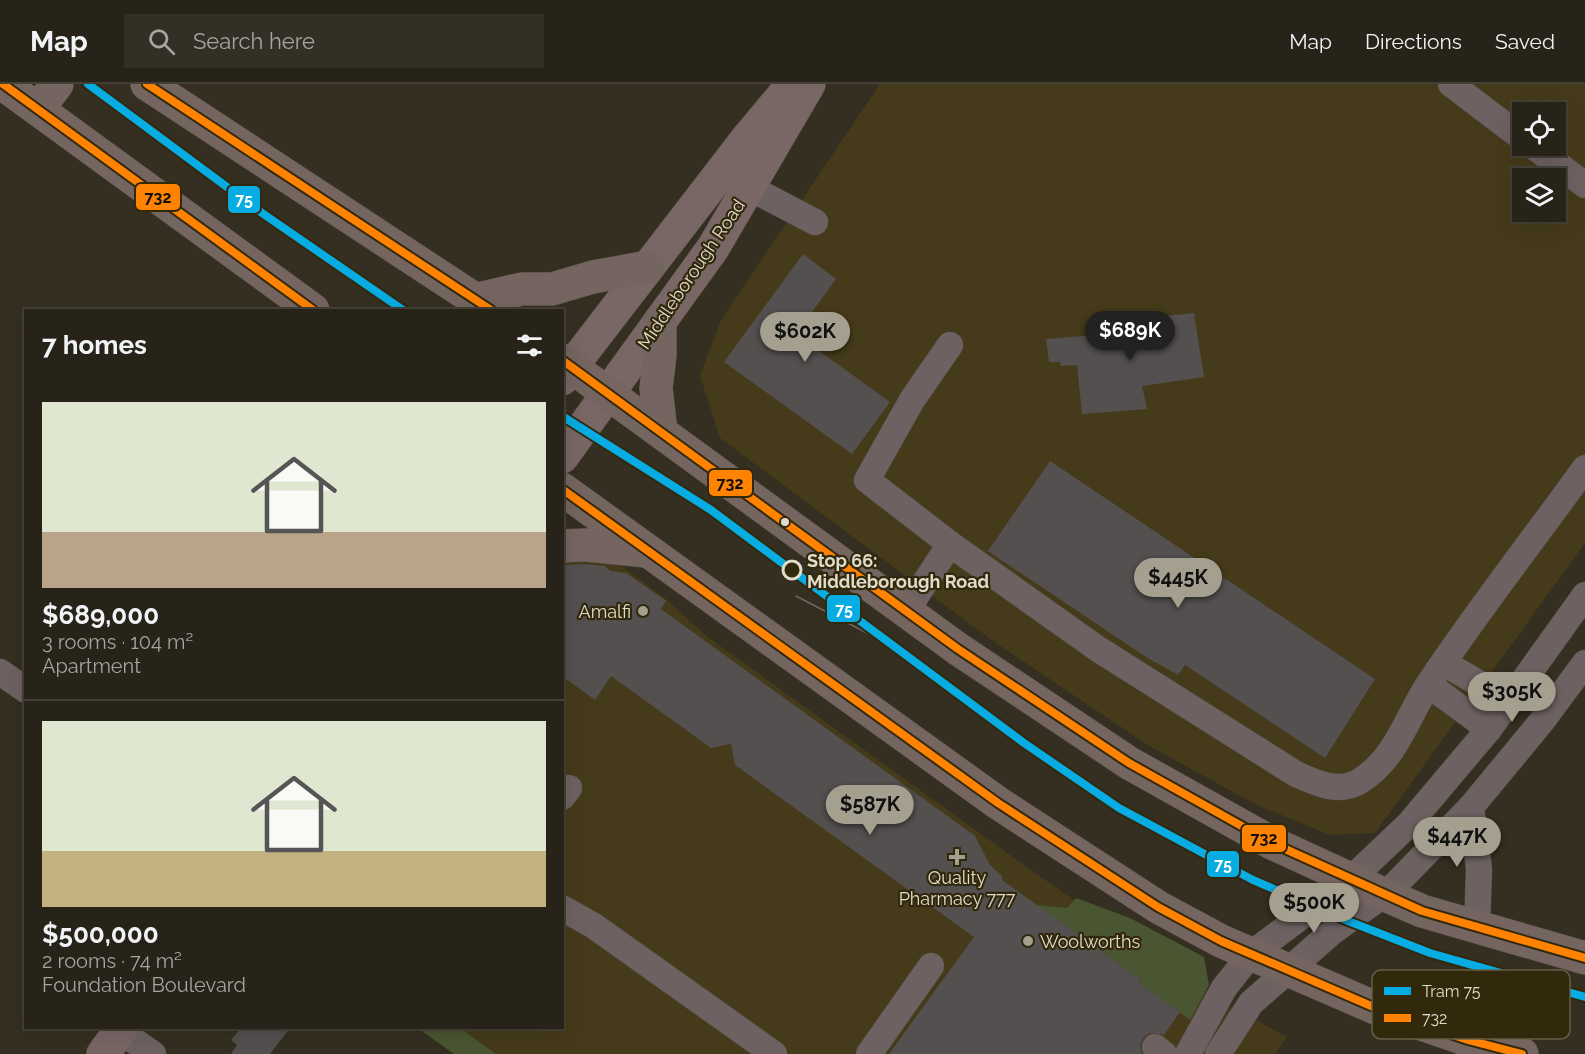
<!DOCTYPE html>
<html lang="en">
<head>
<meta charset="utf-8">
<style>
  :root { --surface:#272318; --page:#332f25; --text:#f1f3f6; --muted:#a4a4a2; --line:#434037; --accent:#a49f8f }
  body { margin:0; font-family:Raleway,sans-serif; background:var(--page); color:var(--text); height:100vh; display:flex; flex-direction:column; font-size:22px; white-space:nowrap }
  * { box-sizing:border-box; margin:0 }
  p { font-size:20px; color:var(--muted) }
  .icon { flex:none; width:33px; height:33px; fill:none; stroke:currentColor; stroke-width:2; stroke-linecap:round; stroke-linejoin:round }
  .map { position:relative; flex:1; overflow:hidden }
  .details { position:absolute; left:24px; top:225px; width:540px; height:720px; display:flex; flex-direction:column; background:var(--surface); border-radius:0px; box-shadow:0 6px 24px #0002,0 0 0 2px var(--line) }
  .details>* { flex:none }
  .controls { position:absolute; left:1512px; top:18px; display:grid; gap:12px }
  .controls a { display:grid; place-items:center; width:54px; height:54px; border-radius:0px; background:var(--surface); box-shadow:0 6px 24px #0002,0 0 0 2px var(--line); font-size:30px }
  .price { position:absolute; translate:-50% -51px; padding:0 14px; border-radius:21px; background:var(--accent); color:#111; font-size:20px; line-height:39px; filter:drop-shadow(0 2px 3px #0008) }
  .price::after { content:''; position:absolute; left:50%; top:36px; width:18px; height:14px; margin-left:-9px; background:inherit; clip-path:polygon(0 0,100% 0,50% 100%) }
  .price.on { background:#222; color:#fff }
  ul { padding:0; list-style:none }
  li { display:grid; align-content:center; gap:12px; height:318px; padding:0 18px }
  li+li { border-top:2px solid var(--line) }
  li span { display:grid; place-items:center; height:186px; border-radius:0px; color:#555 }
  li>.icon { margin-inline-start:auto }
  span .icon { width:108px; height:108px; fill:#fffc; stroke-width:1 }
  li b { font-size:26px }
  h2 { display:flex; justify-content:space-between; align-items:center; height:72px; padding:0 18px; font-size:26px }
  header { display:flex; align-items:center; gap:36px; box-sizing:border-box; height:84px; padding:0 30px; background:var(--surface); border-bottom:2px solid var(--line) }
  header strong { font-size:28px }
  nav { display:flex; gap:33px; margin-inline-start:auto; font-size:21px }
  .search { width:420px; height:54px; background:var(--page); display:flex; align-items:center; gap:15px; box-sizing:border-box; padding:0 21px; border-radius:0px; color:var(--muted); font-size:22px }
  .map>svg:first-child { display:block }
  .built { fill:#453b1a; fill-rule:evenodd }
  .green { fill:#4a5532 }
  .building { fill:#53504f }
  .lines { fill:none; stroke-linecap:round; stroke-linejoin:round }
  .minor-casing { stroke:#4e4a3d; stroke-width:27 }
  .major-casing { stroke:#4e4a3d; stroke-width:34 }
  .highway-casing { stroke:#4e4a3d; stroke-width:34 }
  .minor { stroke:#6e6161; stroke-width:26 }
  .major { stroke:#796766; stroke-width:33 }
  .highway { stroke:#756561; stroke-width:33 }
  .tram { stroke:#6e6660; stroke-width:1.5 }
  .bus-1-casing { stroke:#32290d; stroke-width:12 }
  .bus-1 { stroke:#ff8200; stroke-width:8 }
  .tram-1-casing { stroke:#32290d; stroke-width:12 }
  .tram-1 { stroke:#06ace2; stroke-width:8 }
  .bus-dot { fill:#e0dbcb; stroke:#32290d; stroke-width:2 }
  .stop-dot { fill:#32290d; stroke:#e0dbcb; stroke-width:3 }
  .poi-dot { fill:#a49f8f; stroke:#32290d; stroke-width:2 }
  .labels { text-anchor:middle; dominant-baseline:central; stroke-width:4.5; stroke-linejoin:round; paint-order:stroke }
  .street-label { font-size:18px; fill:#e0dbcb; stroke:#32290d }
  .stop-label { font-size:18px; font-weight:bold; fill:#e0dbcb; stroke:#32290d; text-anchor:start }
  .poi-label { font-size:18px; fill:#e0dbcb; stroke:#32290d; text-anchor:end }
  .key { fill:#32290d; stroke:#665e46; stroke-width:1.5 }
  .key-label { font-size:16px; fill:#e0dbcb }
  .line-badge { stroke:#32290d; stroke-width:2 }
  .badge-label { font-size:16px; text-anchor:middle; font-weight:bold; fill:#fff }
  .pale-badge-label { font-size:16px; text-anchor:middle; font-weight:bold; fill:#111 }
</style>
</head>
<body>
<header>
<strong>Map</strong>
<div class="search"><svg class="icon" aria-label="search" viewBox="0 0 24 24"><circle cx="10" cy="10" r="6"/><path d="M15 15l6 6"/></svg>Search here</div>
<nav><a>Map</a><a>Directions</a><a>Saved</a></nav>
</header>
<div class="map">
<svg width="1585" height="970" viewBox="0 0 1585 970">
  <rect width="100%" height="100%" fill="#342f20"/>
  <g class="built">
    <path d="M 880,0 L 1585,0 L 1585,459 L 1375,749 L 1330,751 L 1257,721 L 1151,663 L 993,557 L 720,354 L 700,292 L 721,236 ZM 1522,28 L 1556,28 L 1556,62 L 1522,62 ZM 1522,94 L 1556,94 L 1556,128 L 1522,128 Z"/>
    <polygon points="562,475 619,480 667,516 705,551 1021,779 1205,908 1287,953 1275,970 454,970 418,944 562,944"/>
  </g>
  <g class="green">
    <polygon points="1076,814 1130,834 1204,873 1209,901 1190,936 1139,899 1141,896 1036,821 1067,824"/>
    <polygon points="418,944 460,944 496,970 454,970"/>
  </g>
  <g class="building">
    <polygon points="803,170 836,195 796,250 890,318 852,370 724,278"/>
    <polygon points="1194,229 1204,293 1142,302 1147,325 1082,330 1077,281 1061,282 1060,278 1049,278 1046,255 1146,247 1146,234"/>
    <polygon points="1050,377 1375,595 1325,674 1185,581 1178,591 1146,573 988,467"/>
    <polygon points="585,480 604,482 611,487 626,489 666,517 661,525 975,752 990,781 1002,792 1002,796 1141,896 1139,899 1180,928 1164,951 1150,949 1144,953 1140,962 1142,970 889,970 974,853 735,681 731,660 711,664 611,592 595,616 562,592 562,481"/>
    <polygon points="241,944 290,944 270,970 231,970 237,961 231,956"/>
  </g>
  <g class="lines">
    <g class="minor-casing">
      <g id="minor">
        <polyline points="1451,0 1522,54"/>
        <polyline points="1533,62 1585,101"/>
        <polyline points="750,104 815,138"/>
        <path d="M 950,261 L 912,316 L 867,396 L 950,460 L 1098,565 L 1296,690 C 1316,699 1339,710 1360,697 C 1397,674 1407,632 1430,598 C 1479,525 1533,456 1585,384"/>
        <polyline points="907,526 950,460"/>
        <polyline points="1444,579 1509,617"/>
        <polyline points="0,588 26,606"/>
        <polyline points="1429,601 1489,645"/>
        <polyline points="562,713 569,704"/>
        <polyline points="1471,723 1479,785 1477,843"/>
        <polyline points="562,824 594,842 774,970"/>
        <polyline points="120,947 153,970"/>
        <polyline points="1155,963 1164,970"/>
        <polyline points="869,970 931,882"/>
        <polyline points="1188,970 1224,904 1251,870 1350,796 1409,740 1489,645 1585,511"/>
        <polyline points="1218,970 1251,919 1332,848 1390,806 1471,723 1542,637 1585,579"/>
      </g>
    </g>
    <g class="major-casing">
      <g id="major">
        <polyline points="562,295 746,56 792,1"/>
        <polyline points="562,373 713,164 809,0"/>
        <polyline points="103,970 122,944"/>
      </g>
    </g>
    <g class="highway-casing">
      <g id="highway">
        <polyline points="3,0 313,226"/>
        <polyline points="147,0 491,226"/>
        <polyline points="38,25 57,0"/>
        <polyline points="474,216 522,205 552,205 593,193 648,183"/>
        <polyline points="660,237 660,271 656,304 661,347"/>
        <polyline points="562,276 958,565 1129,679 1272,759 1383,810 1422,827 1585,874"/>
        <polyline points="562,405 998,719 1158,823 1221,857 1378,925 1468,956 1522,970"/>
        <polyline points="562,462 586,461 646,467"/>
      </g>
    </g>
    <use href="#minor" class="minor"/>
    <use href="#major" class="major"/>
    <use href="#highway" class="highway"/>
    <polyline class="tram" points="796,512 892,562"/>
    <g class="bus-1-casing">
      <g id="bus-1">
        <polyline points="3,0 313,226"/>
        <polyline points="147,0 491,226"/>
        <polyline points="562,276 958,565 1129,679 1272,759 1422,827 1585,874"/>
        <polyline points="562,405 998,719 1158,823 1221,857 1378,925 1468,956 1522,970"/>
      </g>
    </g>
    <use href="#bus-1" class="bus-1"/>
    <g class="tram-1-casing">
      <g id="tram-1">
        <polyline points="88,0 262,129 403,226"/>
        <polyline points="562,332 711,426 1024,659 1119,724 1253,796 1348,837 1430,869 1585,913"/>
      </g>
    </g>
    <use href="#tram-1" class="tram-1"/>
  </g>
  <circle class="bus-dot" cx="785" cy="438" r="5"/>
  <circle class="stop-dot" cx="792" cy="486" r="9"/>
  <g class="poi-dot">
    <circle cx="643" cy="527" r="6"/>
    <path d="M954 764h6v6h6v6h-6v6h-6v-6h-6v-6h6z"/>
    <circle cx="1028" cy="857" r="6"/>
  </g>
  <g class="labels">
    <g class="street-label">
      <text transform="translate(691 190) rotate(-56)">Middleborough Road</text>
    </g>
    <g class="stop-label">
      <text x="807" y="476">Stop 66:<tspan x="807" dy="21">Middleborough Road</tspan></text>
    </g>
    <g class="poi-label">
      <text x="631" y="527">Amalfi</text>
      <text x="957" y="793" text-anchor="middle">Quality<tspan x="957" dy="21">Pharmacy 777</tspan></text>
      <text x="1040" y="857" text-anchor="start">Woolworths</text>
    </g>
  </g>
  <rect x="1372" y="886" width="198" height="69" rx="9" class="key"/>
  <rect x="1384" y="903" width="27" height="8" fill="#06ace2"/>
  <rect x="1384" y="930" width="27" height="8" fill="#ff8200"/>
  <g class="key-label">
    <text x="1422" y="913">Tram 75</text>
    <text x="1422" y="940">732</text>
  </g>
  <g class="line-badge">
    <rect x="135" y="99" width="46" height="28" rx="6" fill="#ff8200"/>
    <rect x="227" y="101" width="34" height="29" rx="6" fill="#06ace2"/>
    <rect x="708" y="385" width="45" height="28" rx="6" fill="#ff8200"/>
    <rect x="826" y="510" width="35" height="29" rx="6" fill="#06ace2"/>
    <rect x="1241" y="740" width="46" height="29" rx="6" fill="#ff8200"/>
    <rect x="1206" y="766" width="34" height="28" rx="6" fill="#06ace2"/>
  </g>
  <g class="badge-label">
    <text x="244" y="121">75</text>
    <text x="844" y="531">75</text>
    <text x="1223" y="786">75</text>
  </g>
  <g class="pale-badge-label">
    <text x="158" y="119">732</text>
    <text x="730" y="405">732</text>
    <text x="1264" y="760">732</text>
  </g>
</svg>
<div class="controls">
<a><svg class="icon" aria-label="locate" viewBox="0 0 24 24"><circle cx="12" cy="12" r="6"/><path d="M12 2v4M12 18v4M2 12h4M18 12h4"/></svg></a>
<a><svg class="icon" aria-label="layers" viewBox="0 0 24 24"><path d="M12 4l9 5-9 5-9-5zM3 14l9 5 9-5"/></svg></a>
</div>
<b class="price on" style="left:1130px;top:278px">$689K</b>
<b class="price" style="left:805px;top:279px">$602K</b>
<b class="price" style="left:1178px;top:525px">$445K</b>
<b class="price" style="left:1512px;top:639px">$305K</b>
<b class="price" style="left:870px;top:752px">$587K</b>
<b class="price" style="left:1457px;top:784px">$447K</b>
<b class="price" style="left:1314px;top:850px">$500K</b>
<section class="details">
<h2>7 homes<svg class="icon" aria-label="filters" viewBox="0 0 24 24"><path d="M4 7h16M4 17h16"/><circle cx="9" cy="7" r="2"/><circle cx="15" cy="17" r="2"/></svg></h2>
<ul>
<li><span style="background:linear-gradient(#dfe7d0 70%,#b9a48a 0)"><svg class="icon" aria-label="home" viewBox="0 0 24 24"><path d="M3 11l9-7 9 7M6 9v11h12V9"/></svg></span><div><b>$689,000</b><p>3 rooms · 104 m²</p><p>Apartment</p></div></li>
<li><span style="background:linear-gradient(#dfe7d0 70%,#c2b280 0)"><svg class="icon" aria-label="home" viewBox="0 0 24 24"><path d="M3 11l9-7 9 7M6 9v11h12V9"/></svg></span><div><b>$500,000</b><p>2 rooms · 74 m²</p><p>Foundation Boulevard</p></div></li>
</ul>
</section>
</div>
</body>
</html>
